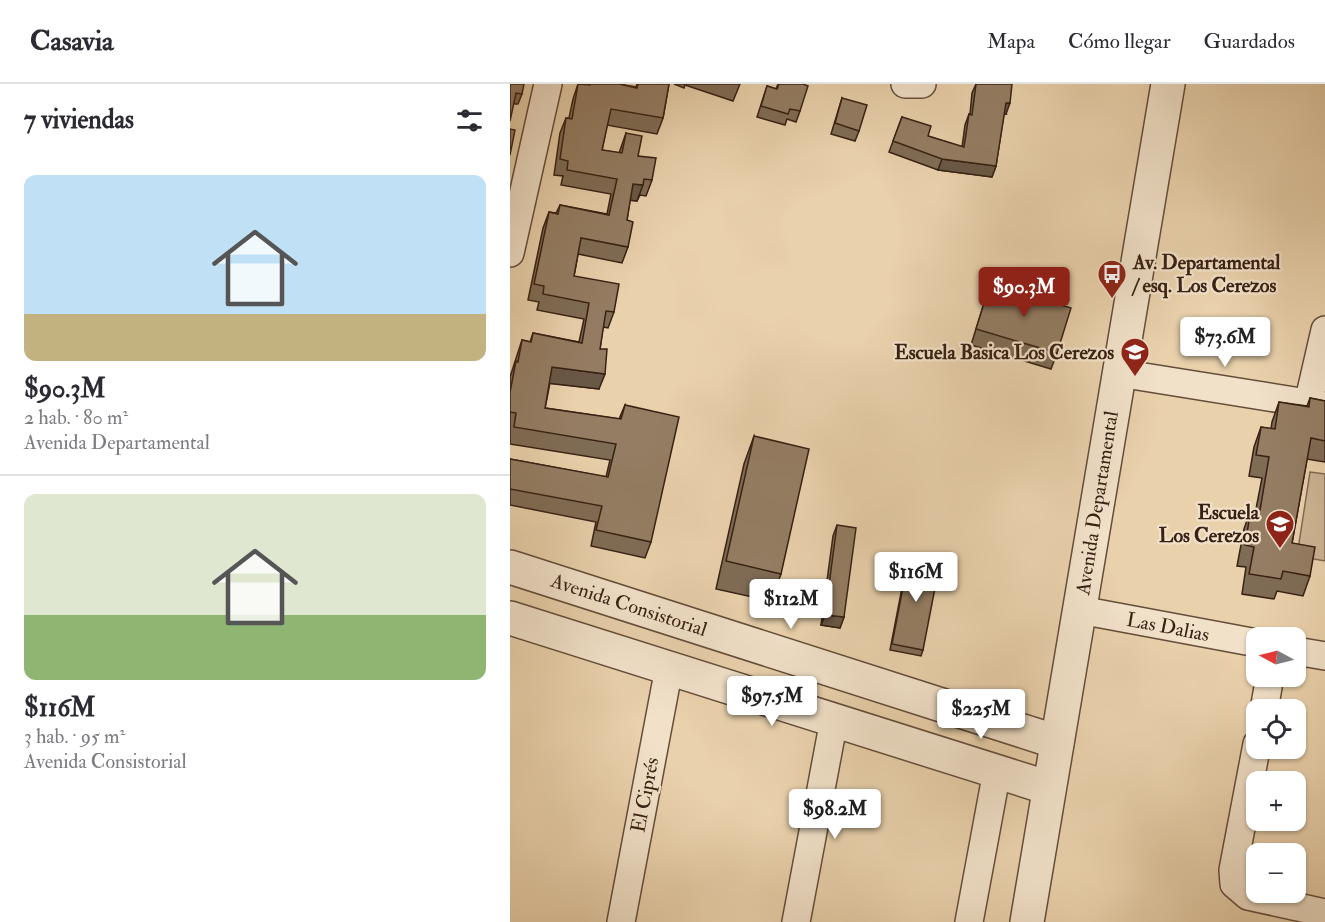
<!DOCTYPE html>
<html lang="es">
<head>
<meta charset="utf-8">
<style>
  :root { --surface:#fff; --page:#f2f2f3; --text:#2b2b33; --muted:#7c7c81; --line:#e1e1e2; --accent:#8f2418 }
  body { margin:0; font-family:"IM FELL Double Pica",serif; background:var(--page); color:var(--text); height:100vh; display:flex; flex-direction:column; font-size:22px; white-space:nowrap }
  * { box-sizing:border-box; margin:0 }
  p { font-size:20px; color:var(--muted) }
  .icon { flex:none; width:33px; height:33px; fill:none; stroke:currentColor; stroke-width:2; stroke-linecap:round; stroke-linejoin:round }
  .map { position:relative; flex:1; overflow:hidden }
  .drawer { display:flex; flex-direction:column; background:var(--surface); width:510px }
  .drawer>* { flex:none }
  .needle { width:39px; rotate:277deg }
  .buttons { position:absolute; left:736px; top:543px; display:grid; gap:12px }
  .buttons a { display:grid; place-items:center; width:60px; height:60px; border-radius:12px; background:var(--surface); box-shadow:0 2px 4px #0004; font-size:30px }
  .price { position:absolute; translate:-50% -51px; padding:0 14px; border-radius:6px; background:#fff; color:#222; font-size:20px; line-height:39px; filter:drop-shadow(0 2px 3px #0008) }
  .price::after { content:''; position:absolute; left:50%; top:36px; width:18px; height:14px; margin-left:-9px; background:inherit; clip-path:polygon(0 0,100% 0,50% 100%) }
  .price.current { background:var(--accent); color:#fff }
  ul { padding:0; list-style:none }
  li { display:grid; align-content:center; gap:12px; height:318px; padding:0 24px }
  li+li { border-top:2px solid var(--line) }
  li span { display:grid; place-items:center; height:186px; border-radius:12px; color:#555 }
  li>.icon { margin-inline-start:auto }
  span .icon { width:108px; height:108px; fill:#fffc; stroke-width:1 }
  li b { font-size:26px }
  h2 { display:flex; justify-content:space-between; align-items:center; height:72px; padding:0 24px; font-size:26px }
  header { display:flex; align-items:center; gap:36px; box-sizing:border-box; height:84px; padding:0 30px; background:var(--surface); border-bottom:2px solid var(--line) }
  header strong { font-size:28px }
  nav { display:flex; gap:33px; margin-inline-start:auto; font-size:21px }
  main { display:flex; flex:1; min-height:0 }
  .map>svg:first-child { display:block }
  .green { fill:#cbb392; stroke:#826a53; stroke-width:1.5 }
  .lines { fill:none; stroke-linecap:round; stroke-linejoin:round }
  .minor-casing { stroke:#644d3a; stroke-width:30 }
  .tertiary-casing { stroke:#644d3a; stroke-width:36 }
  .minor { stroke:#f1e1c9; stroke-width:27 }
  .tertiary { stroke:#f1e1c9; stroke-width:33 }
  .wall { fill:#7f6c55; stroke:#382114; stroke-width:1.5 }
  .shaded-wall { fill:#685845; stroke:#382114; stroke-width:1.5 }
  .building { fill:#947d63; stroke:#382114; stroke-width:1.5 }
  .labels { text-anchor:middle; dominant-baseline:central; stroke-width:4.5; stroke-linejoin:round; paint-order:stroke }
  .poi-label { font-size:20px; font-weight:bold; fill:#382114; stroke:#f1e1c9; text-anchor:end }
  .street-label { font-size:20px; fill:#382114; stroke:#f1e1c9 }
</style>
</head>
<body>
<header>
<strong>Casavia</strong>
<nav><a>Mapa</a><a>Cómo llegar</a><a>Guardados</a></nav>
</header>
<main>
<section class="drawer">
<h2>7 viviendas<svg class="icon" aria-label="filters" viewBox="0 0 24 24"><path d="M4 7h16M4 17h16"/><circle cx="9" cy="7" r="2"/><circle cx="15" cy="17" r="2"/></svg></h2>
<ul>
<li><span style="background:linear-gradient(#bfe0f5 75%,#c2b280 0)"><svg class="icon" aria-label="home" viewBox="0 0 24 24"><path d="M3 11l9-7 9 7M6 9v11h12V9"/></svg></span><div><b>$90.3M</b><p>2 hab. · 80 m²</p><p>Avenida Departamental</p></div></li>
<li><span style="background:linear-gradient(#dfe7d0 65%,#8fb573 0)"><svg class="icon" aria-label="home" viewBox="0 0 24 24"><path d="M3 11l9-7 9 7M6 9v11h12V9"/></svg></span><div><b>$116M</b><p>3 hab. · 95 m²</p><p>Avenida Consistorial</p></div></li>
</ul>
</section>
<div class="map">
<svg width="815" height="838" viewBox="0 0 815 838">
  <rect width="100%" height="100%" fill="#e9d1ac"/>
  <filter id="stains"><feTurbulence type="fractalNoise" baseFrequency=".00333" numOctaves="4"/><feColorMatrix values="0 0 0 0 .2 0 0 0 0 .09 0 0 0 0 .02 0 0 0 .5 -.17"/></filter>
  <radialGradient id="worn" r=".72"><stop offset=".6" stop-color="#630" stop-opacity="0"/><stop offset="1" stop-color="#630" stop-opacity=".3"/></radialGradient>
  <polygon class="green" points="800,388 815,390 815,477 787,472"/>
  <g class="lines">
    <g class="minor-casing">
      <g id="minor">
        <polyline points="395,0 412,0"/>
        <polyline points="0,169 38,0"/>
        <polyline points="609,289 815,322"/>
        <polyline points="798,320 815,246"/>
        <polyline points="570,526 747,559"/>
        <polyline points="786,567 815,572"/>
        <polyline points="754,626 760,592"/>
        <polyline points="747,660 723,786 724,800 738,812 815,829"/>
        <polyline points="111,838 159,584"/>
        <polyline points="286,838 324,636"/>
        <polyline points="459,838 487,687"/>
      </g>
    </g>
    <g class="tertiary-casing">
      <g id="tertiary">
        <polyline points="0,483 547,658"/>
        <polyline points="0,534 539,704"/>
        <polyline points="517,838 658,0"/>
      </g>
    </g>
    <use href="#minor" class="minor"/>
    <use href="#tertiary" class="tertiary"/>
  </g>
  <g class="wall">
    <polygon points="0,0 12,10 8,20 4,20"/>
    <polygon points="68,0 78,1 79,0 109,0 126,3 127,0 159,0 153,34 147,50 97,41 92,66 109,69 116,49 142,96 136,112 130,111 127,117 120,116 117,136 118,163 112,179 68,170 64,192 104,228 98,244 93,243 90,265 89,305 40,299 35,324 109,335 115,321 141,458 135,474 81,462 86,438 0,421 0,375 96,393 100,376 0,360 0,293 12,256 20,258 23,249 69,258 74,235 27,226 29,218 18,216 33,144 39,128 46,129 50,121 97,130 101,110 51,101 53,92 44,91 50,49 56,34 59,34 63,15"/>
    <polygon points="164,0 230,0 223,17 175,1 174,4"/>
    <polygon points="268,0 293,0 290,27 286,38 277,35 275,41 247,33 257,2 266,5"/>
    <polygon points="466,0 496,30 494,30 486,82 482,93 428,86 379,68 392,33 418,52 452,63 455,41 459,30 460,30 462,9"/>
    <polygon points="332,14 349,47 345,57 321,50"/>
    <polygon points="480,200 547,269 541,285 461,261"/>
    <polygon points="800,314 815,317 815,378 797,375 782,459 800,492 793,512 767,507 764,515 732,510 736,483 727,482 734,445 741,425 746,425 752,394 739,392 744,363 751,343 761,345 762,338 769,318 797,322"/>
    <polygon points="244,352 271,490 261,517 206,505 234,380"/>
    <polygon points="327,441 334,533 330,544 311,541 323,452"/>
    <polygon points="399,472 413,566 411,572 380,566 397,478"/>
  </g>
  <g class="shaded-wall">
    <polygon points="496,19 500,19 496,30 492,29"/>
    <polygon points="432,75 486,82 482,93 428,86"/>
    <polygon points="123,100 133,101 127,117 117,116"/>
    <polygon points="42,283 95,290 89,305 36,299"/>
    <polygon points="315,531 334,533 330,544 311,541"/>
  </g>
  <g class="building">
    <polygon points="0,0 14,0 12,10 6,9 0,37"/>
    <polygon points="68,0 80,1 80,0 109,0 127,4 128,0 159,0 153,34 101,25 92,66 112,69 116,49 132,52 128,72 146,74 142,96 134,95 133,101 123,100 117,136 123,138 118,163 71,154 64,192 109,200 104,228 96,227 90,265 97,265 95,290 42,283 35,324 111,335 115,321 169,333 141,458 86,446 92,422 0,405 0,375 98,393 106,360 4,343 6,329 0,328 0,308 6,277 8,278 12,256 21,258 23,249 72,259 79,219 33,210 34,202 24,200 39,128 48,130 50,121 99,131 107,95 57,86 58,77 50,75 56,34 62,35"/>
    <polygon points="269,0 293,0 298,2 290,27 280,25 278,30 251,22 257,2 267,5"/>
    <polygon points="466,0 502,0 500,19 496,19 486,82 432,75 383,57 392,33 421,42 418,52 454,63 459,30 462,31"/>
    <polygon points="332,14 357,21 349,47 325,39"/>
    <polygon points="0,45 5,46 0,71"/>
    <polygon points="480,200 561,224 547,269 466,245"/>
    <polygon points="800,314 815,317 815,357 801,354 782,459 805,463 800,492 773,487 771,495 739,490 744,463 735,461 741,425 750,426 759,373 746,371 751,343 765,345 769,318 799,323"/>
    <polygon points="244,352 299,365 271,490 216,477"/>
    <polygon points="327,441 346,444 334,533 315,531"/>
    <polygon points="399,472 430,478 413,566 382,560"/>
  </g>
  <defs>
    <g id="bus-pin" transform="scale(1.5)"><path d="M0 17L-7.5 6A9.5 9.5 0 1 1 7.5 6Z" fill="#8f2418" stroke="#f1e1c9"/><path d="M-5-6H5V4H4V6H2V4H-2V6H-4V4H-5ZM-3.5-4V0h7V-4ZM-3.5 1.2v1.5H-2V1.2ZM2 1.2v1.5H3.5V1.2Z" fill="#fff"/></g>
    <g id="school-pin" transform="scale(1.5)"><path d="M0 17L-7.5 6A9.5 9.5 0 1 1 7.5 6Z" fill="#8f2418" stroke="#f1e1c9"/><path d="M0-5L7-2L0 1L-7-2ZM-4 1L0 2.5L4 1V4Q0 6-4 4Z" fill="#fff"/></g>
  </defs>
  <g fill-rule="evenodd">
    <use href="#bus-pin" x="602" y="190"/>
    <use href="#school-pin" x="625" y="268"/>
    <use href="#school-pin" x="770" y="440"/>
  </g>
  <g class="labels">
    <g class="poi-label">
      <text x="623" y="178" text-anchor="start">Av. Departamental<tspan x="623" dy="23">/ esq. Los Cerezos</tspan></text>
      <text x="604" y="268">Escuela Basica Los Cerezos</text>
      <text x="749" y="428">Escuela<tspan x="749" dy="23">Los Cerezos</tspan></text>
    </g>
    <g class="street-label">
      <text transform="translate(587 419) rotate(-81)">Avenida Departamental</text>
      <text transform="translate(119 521) rotate(18)">Avenida Consistorial</text>
      <text transform="translate(658 543) rotate(11)">Las Dalias</text>
      <text transform="translate(135 711) rotate(-79)">El Ciprés</text>
    </g>
  </g>
  <rect width="100%" height="100%" filter="url(#stains)"/>
  <rect width="100%" height="100%" fill="url(#worn)"/>
</svg>
<div class="buttons">
<a><svg class="needle" viewBox="-14 -14 28 28"><path d="M0-13l5 13h-10z" fill="#e53935"/><path d="M0 13l5-13h-10z" fill="#7c7c81"/></svg></a>
<a><svg class="icon" aria-label="locate" viewBox="0 0 24 24"><circle cx="12" cy="12" r="6"/><path d="M12 2v4M12 18v4M2 12h4M18 12h4"/></svg></a>
<a>+</a>
<a>−</a>
</div>
<b class="price current" style="left:514px;top:234px">$90.3M</b>
<b class="price" style="left:715px;top:284px">$73.6M</b>
<b class="price" style="left:406px;top:519px">$116M</b>
<b class="price" style="left:281px;top:546px">$112M</b>
<b class="price" style="left:262px;top:643px">$97.5M</b>
<b class="price" style="left:471px;top:656px">$225M</b>
<b class="price" style="left:325px;top:756px">$98.2M</b>
</div>
</main>
</body>
</html>
